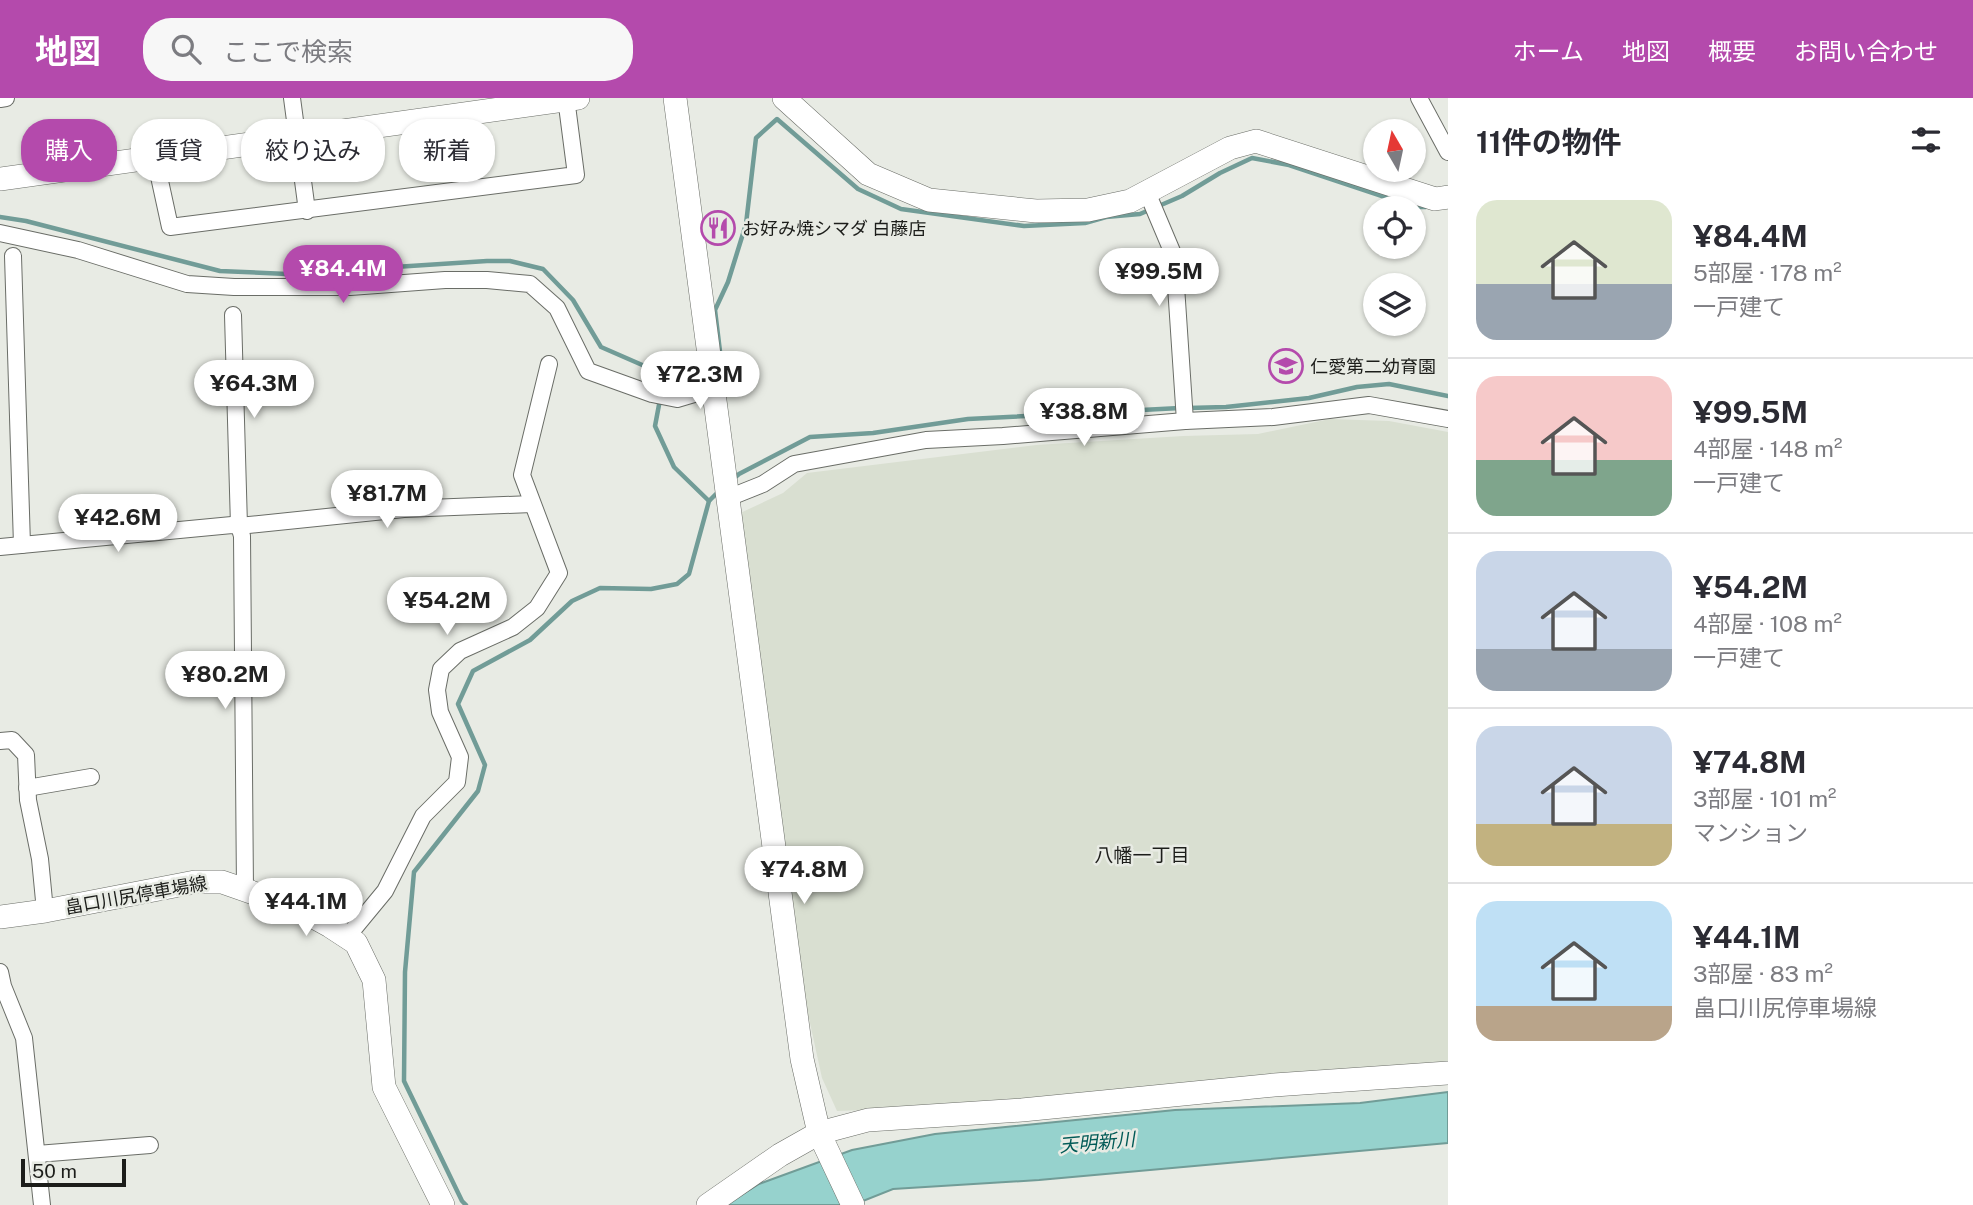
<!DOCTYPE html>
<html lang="ja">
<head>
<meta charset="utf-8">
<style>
  :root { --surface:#fff; --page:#f7f7f7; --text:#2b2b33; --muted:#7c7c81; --line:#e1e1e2; --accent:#b44aac }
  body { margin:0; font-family:"Public Sans","Noto Sans JP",sans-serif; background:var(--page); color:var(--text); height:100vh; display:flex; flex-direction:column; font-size:26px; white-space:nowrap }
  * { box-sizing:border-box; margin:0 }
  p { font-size:23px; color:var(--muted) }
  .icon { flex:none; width:38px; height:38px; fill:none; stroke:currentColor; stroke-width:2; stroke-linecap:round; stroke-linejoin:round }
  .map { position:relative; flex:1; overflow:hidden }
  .sheet { display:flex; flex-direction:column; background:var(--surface); width:525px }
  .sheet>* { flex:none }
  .top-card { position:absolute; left:21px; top:21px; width:665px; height:63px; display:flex; gap:14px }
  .needle { width:46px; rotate:351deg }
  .tools { position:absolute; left:1363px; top:21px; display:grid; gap:14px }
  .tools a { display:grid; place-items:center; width:63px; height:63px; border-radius:50%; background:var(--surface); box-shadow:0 2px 5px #0004; font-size:35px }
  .scale { position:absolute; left:21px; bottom:18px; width:105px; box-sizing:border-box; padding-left:7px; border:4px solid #1c1d1a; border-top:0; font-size:19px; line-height:24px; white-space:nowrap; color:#1c1d1a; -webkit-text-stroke:5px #e8ebe4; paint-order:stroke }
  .price { position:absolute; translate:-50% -60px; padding:0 16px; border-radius:24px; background:#fff; color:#222; font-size:23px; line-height:46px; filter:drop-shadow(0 2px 4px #0008) }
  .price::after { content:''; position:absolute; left:50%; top:42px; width:21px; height:16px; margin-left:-10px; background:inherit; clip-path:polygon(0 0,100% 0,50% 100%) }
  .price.selected { background:var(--accent); color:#fff }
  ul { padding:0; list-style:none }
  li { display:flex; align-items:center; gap:21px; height:175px; padding:0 28px }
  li+li { border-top:2px solid var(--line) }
  li span { display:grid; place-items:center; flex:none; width:196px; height:140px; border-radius:21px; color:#555 }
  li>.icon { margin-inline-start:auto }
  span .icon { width:84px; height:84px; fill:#fffc; stroke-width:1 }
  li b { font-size:30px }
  h2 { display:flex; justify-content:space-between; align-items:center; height:84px; padding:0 28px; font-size:30px }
  .tag { padding:0 24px; border-radius:28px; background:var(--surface); box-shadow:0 2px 5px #0004; font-size:24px; line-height:63px }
  .tag.selected { background:var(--accent); color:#fff }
  header { display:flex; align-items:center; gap:42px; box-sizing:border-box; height:98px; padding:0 35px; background:var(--accent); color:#fff }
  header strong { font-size:33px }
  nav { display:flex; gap:38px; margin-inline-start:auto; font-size:24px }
  .search { width:490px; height:63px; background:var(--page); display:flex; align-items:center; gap:18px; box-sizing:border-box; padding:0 24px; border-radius:28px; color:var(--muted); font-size:26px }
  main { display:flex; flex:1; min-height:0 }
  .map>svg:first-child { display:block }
  .built { fill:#d9dfd1 }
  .water { fill:#96d2cd; stroke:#719c97; stroke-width:2 }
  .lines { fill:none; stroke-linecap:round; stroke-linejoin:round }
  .stream { stroke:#719c97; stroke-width:4.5 }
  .street-casing { stroke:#6a6d67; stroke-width:18 }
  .secondary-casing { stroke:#6a6d67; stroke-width:24 }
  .street { stroke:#fff; stroke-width:16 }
  .secondary { stroke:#fff; stroke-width:23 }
  .labels { text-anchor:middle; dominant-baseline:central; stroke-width:5; stroke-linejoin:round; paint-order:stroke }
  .poi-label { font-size:18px; fill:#1c1d1a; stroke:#e8ebe4; text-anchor:start }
  .street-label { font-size:18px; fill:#1c1d1a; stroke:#e8ebe4 }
  .neighbourhood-label { font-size:19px; fill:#1c1d1a; stroke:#e8ebe4 }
  .water-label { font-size:19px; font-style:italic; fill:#005a56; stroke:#e8ebe4 }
</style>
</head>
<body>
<header>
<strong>地図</strong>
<div class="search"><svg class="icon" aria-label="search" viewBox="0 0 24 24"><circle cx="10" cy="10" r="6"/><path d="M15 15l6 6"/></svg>ここで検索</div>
<nav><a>ホーム</a><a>地図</a><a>概要</a><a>お問い合わせ</a></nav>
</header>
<main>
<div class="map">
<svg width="1448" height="1107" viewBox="0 0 1448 1107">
  <rect width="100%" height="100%" fill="#e8ebe4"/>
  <polygon class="built" points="1330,321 1389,323 1448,334 1448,969 1032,1006 837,1013 822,980 789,829 734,418 783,395 807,375 1036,347 1183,338 1258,336"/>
  <polygon class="water" points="1448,994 1448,1045 1039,1082 893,1091 853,1107 725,1107 759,1086 852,1052 935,1036 1175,1012 1360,1005"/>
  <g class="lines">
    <g class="stream">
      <polyline points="0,119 26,123 220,173 287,176 487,163 510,163 543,171 573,202 601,249 656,273 662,291 655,328 674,369 709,403"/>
      <polyline points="722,270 715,212 728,184 746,126 756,40 777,21 858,91 901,111 1024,128 1085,125 1106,119 1140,116 1182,98 1220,75 1252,60 1289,67 1415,109 1426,109"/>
      <polyline points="1188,310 1226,309 1309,300 1357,289 1389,286 1448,298"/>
      <polyline points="732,382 739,376 810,339 873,335 968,321 1180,310"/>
      <polyline points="466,1107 462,1103 404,983 405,874 414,774 478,693 485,667 458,606 473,573 530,542 572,503 600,490 651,491 677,486 689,476 709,403 720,392"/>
    </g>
    <g class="street-casing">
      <g id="street">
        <polyline points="292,0 307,113"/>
        <polyline points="1419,0 1448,54"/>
        <polyline points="0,1 6,0"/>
        <polyline points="155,60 170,129 576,77 566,0"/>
        <polyline points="1147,94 1174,158 1185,323"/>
        <polyline points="0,135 78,152 187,186 234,189 350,189 445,182 487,182 530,186 557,210 588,273 652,296 677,301 714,290"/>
        <polyline points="13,158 22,447"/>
        <polyline points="233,217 239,428 242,438 245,792"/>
        <polyline points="728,400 763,386 794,366 926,342 1003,338 1185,323 1273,319 1369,307 1448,321"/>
        <polyline points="0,449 232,427 239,428 404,411 532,406"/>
        <polyline points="0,643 12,642 26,657 28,702 40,761 45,813"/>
        <polyline points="27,690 91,679"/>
        <polyline points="347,839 385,793 423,718 457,684 460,659 440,614 437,592 441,571 460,553 513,529 537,510 559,475 522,377 549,266"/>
        <polyline points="0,874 3,888 24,940 42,1107"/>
        <polyline points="37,1056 150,1047"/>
      </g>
    </g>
    <g class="secondary-casing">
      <g id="secondary">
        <polyline points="675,0 802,961 819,1035 868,1022 1022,1012 1274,987 1448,975"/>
        <polyline points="784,0 868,76 929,102 1036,113 1088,112 1130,103 1230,50 1256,43 1435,101 1448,99"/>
        <polyline points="0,81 578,0"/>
        <polyline points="0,819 45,813 195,784 222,784 297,810 330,828 356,845 374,882 384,989 443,1107"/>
        <polyline points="708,1107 780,1057 819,1035 853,1107"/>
      </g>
    </g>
    <use href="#street" class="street"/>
    <use href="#secondary" class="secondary"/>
  </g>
  <defs>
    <g id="restaurant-ring" transform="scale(1.75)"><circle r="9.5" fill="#e8ebe4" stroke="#b44aac" stroke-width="1.5"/><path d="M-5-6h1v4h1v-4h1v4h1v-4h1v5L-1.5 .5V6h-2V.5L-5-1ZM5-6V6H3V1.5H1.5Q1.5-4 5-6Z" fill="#b44aac"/></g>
    <g id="school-ring" transform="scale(1.75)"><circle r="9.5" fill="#e8ebe4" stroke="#b44aac" stroke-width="1.5"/><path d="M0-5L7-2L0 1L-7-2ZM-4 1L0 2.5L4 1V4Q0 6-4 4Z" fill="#b44aac"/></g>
  </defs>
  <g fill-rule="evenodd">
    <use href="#restaurant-ring" x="718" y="130"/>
    <use href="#school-ring" x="1286" y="268"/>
  </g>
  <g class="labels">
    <g class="poi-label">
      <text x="742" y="130">お好み焼シマダ 白藤店</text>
      <text x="1310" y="268">仁愛第二幼育園</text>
    </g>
    <g class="street-label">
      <text transform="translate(136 797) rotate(-10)">畠口川尻停車場線</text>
    </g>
    <g class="neighbourhood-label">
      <text x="1142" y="757">八幡一丁目</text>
    </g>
    <g class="water-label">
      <text transform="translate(1097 1044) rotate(-5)">天明新川</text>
    </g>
  </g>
</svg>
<div class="tools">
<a><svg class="needle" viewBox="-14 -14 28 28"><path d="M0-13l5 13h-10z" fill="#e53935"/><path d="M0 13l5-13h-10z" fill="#7c7c81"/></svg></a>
<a><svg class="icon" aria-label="locate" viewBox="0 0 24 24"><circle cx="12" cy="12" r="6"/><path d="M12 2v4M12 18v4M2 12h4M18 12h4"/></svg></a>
<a><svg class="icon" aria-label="layers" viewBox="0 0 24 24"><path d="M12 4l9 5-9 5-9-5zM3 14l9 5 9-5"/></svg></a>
</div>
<div class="scale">50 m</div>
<b class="price selected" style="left:343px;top:207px">¥84.4M</b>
<b class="price" style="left:1159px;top:210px">¥99.5M</b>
<b class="price" style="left:700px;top:313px">¥72.3M</b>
<b class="price" style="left:254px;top:322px">¥64.3M</b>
<b class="price" style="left:1084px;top:350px">¥38.8M</b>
<b class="price" style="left:387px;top:432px">¥81.7M</b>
<b class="price" style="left:118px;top:456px">¥42.6M</b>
<b class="price" style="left:447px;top:539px">¥54.2M</b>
<b class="price" style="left:225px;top:613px">¥80.2M</b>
<b class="price" style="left:804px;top:808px">¥74.8M</b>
<b class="price" style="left:306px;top:840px">¥44.1M</b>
<div class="top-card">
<a class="tag selected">購入</a>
<a class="tag">賃貸</a>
<a class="tag">絞り込み</a>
<a class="tag">新着</a>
</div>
</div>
<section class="sheet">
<h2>11件の物件<svg class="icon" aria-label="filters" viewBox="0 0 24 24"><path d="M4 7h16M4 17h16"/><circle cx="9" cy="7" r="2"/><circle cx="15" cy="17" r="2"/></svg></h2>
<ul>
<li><span style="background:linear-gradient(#dfe7d0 60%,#9aa5b1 0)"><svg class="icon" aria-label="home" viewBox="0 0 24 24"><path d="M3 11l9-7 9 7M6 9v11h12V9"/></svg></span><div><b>¥84.4M</b><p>5部屋 · 178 m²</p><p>一戸建て</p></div></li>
<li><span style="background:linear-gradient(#f6c9c9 60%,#7fa58c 0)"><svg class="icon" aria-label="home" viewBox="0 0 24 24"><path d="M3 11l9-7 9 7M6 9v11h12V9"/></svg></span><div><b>¥99.5M</b><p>4部屋 · 148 m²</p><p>一戸建て</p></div></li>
<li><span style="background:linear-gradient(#c9d6e8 70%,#9aa5b1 0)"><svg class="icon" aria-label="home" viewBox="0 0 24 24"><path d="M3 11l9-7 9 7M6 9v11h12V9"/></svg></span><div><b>¥54.2M</b><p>4部屋 · 108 m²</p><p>一戸建て</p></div></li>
<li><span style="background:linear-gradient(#c9d6e8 70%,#c2b280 0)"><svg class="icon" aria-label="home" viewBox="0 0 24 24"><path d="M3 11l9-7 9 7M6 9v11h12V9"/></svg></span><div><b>¥74.8M</b><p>3部屋 · 101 m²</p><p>マンション</p></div></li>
<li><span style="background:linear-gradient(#bfe0f5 75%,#b9a48a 0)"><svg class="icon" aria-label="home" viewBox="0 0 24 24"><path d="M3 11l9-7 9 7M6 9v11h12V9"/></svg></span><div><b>¥44.1M</b><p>3部屋 · 83 m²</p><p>畠口川尻停車場線</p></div></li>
</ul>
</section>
</main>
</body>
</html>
